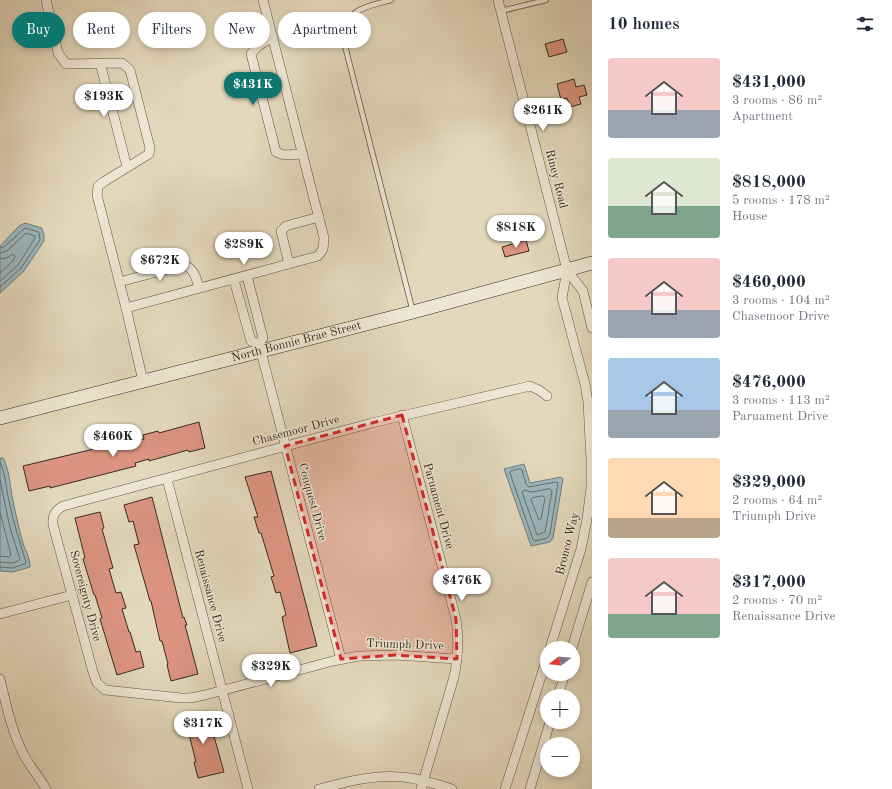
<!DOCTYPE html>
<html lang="en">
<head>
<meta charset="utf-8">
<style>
  :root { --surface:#fff; --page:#f6f6f7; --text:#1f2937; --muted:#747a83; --accent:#0f766e }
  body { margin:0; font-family:"Old Standard TT",serif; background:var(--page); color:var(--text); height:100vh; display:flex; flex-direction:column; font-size:15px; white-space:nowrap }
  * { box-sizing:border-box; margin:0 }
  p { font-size:13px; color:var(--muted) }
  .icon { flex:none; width:22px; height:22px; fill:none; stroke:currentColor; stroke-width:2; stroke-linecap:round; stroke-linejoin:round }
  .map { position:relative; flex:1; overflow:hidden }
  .details { display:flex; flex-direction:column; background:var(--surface); width:300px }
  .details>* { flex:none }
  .top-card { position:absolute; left:12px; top:12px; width:380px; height:36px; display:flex; gap:8px }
  .needle { width:26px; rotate:254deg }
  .controls { position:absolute; left:540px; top:641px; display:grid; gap:8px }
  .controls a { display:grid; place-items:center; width:40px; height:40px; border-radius:50%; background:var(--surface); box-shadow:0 2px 6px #0003; font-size:20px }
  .price { position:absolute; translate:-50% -34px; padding:0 9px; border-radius:14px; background:#fff; color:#222; font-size:13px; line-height:26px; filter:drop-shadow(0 1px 2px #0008) }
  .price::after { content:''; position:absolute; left:50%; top:24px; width:12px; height:9px; margin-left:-6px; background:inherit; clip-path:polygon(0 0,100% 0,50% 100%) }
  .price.active { background:var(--accent); color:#fff }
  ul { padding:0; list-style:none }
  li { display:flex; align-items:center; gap:12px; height:100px; padding:0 16px }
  li span { display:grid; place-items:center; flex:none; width:112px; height:80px; border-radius:4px; color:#555 }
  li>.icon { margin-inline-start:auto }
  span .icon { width:48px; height:48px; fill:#fffc; stroke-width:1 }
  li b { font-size:17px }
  h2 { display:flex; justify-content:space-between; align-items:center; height:48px; padding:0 16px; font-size:17px }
  .tag { padding:0 14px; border-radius:18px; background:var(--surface); box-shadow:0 2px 6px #0003; font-size:14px; line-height:36px }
  .tag.active { background:var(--accent); color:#fff }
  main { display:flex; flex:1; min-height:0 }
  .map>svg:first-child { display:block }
  .water { fill:#9bb6bc; stroke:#737e7d }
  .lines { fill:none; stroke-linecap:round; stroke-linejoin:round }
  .shore { stroke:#69706e; stroke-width:1 }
  .building { fill:#dc9481; stroke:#372b1f }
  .lane-casing { stroke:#625646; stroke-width:6 }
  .street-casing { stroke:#625646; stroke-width:10 }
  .secondary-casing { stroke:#372b1f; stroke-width:14 }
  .lane { stroke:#ede6d3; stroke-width:4.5 }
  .street { stroke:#ede6d3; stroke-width:9 }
  .secondary { stroke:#ede6d3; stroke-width:13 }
  .marked { fill:#d62828; fill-opacity:0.2; stroke:#d62828; stroke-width:3; stroke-dasharray:8 5; stroke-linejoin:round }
  .labels { text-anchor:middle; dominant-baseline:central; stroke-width:3; stroke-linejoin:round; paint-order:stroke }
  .street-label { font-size:12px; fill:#372b1f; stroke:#ede6d3 }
</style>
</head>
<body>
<main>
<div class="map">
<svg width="592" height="789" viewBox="0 0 592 789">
  <rect width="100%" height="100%" fill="#e3d8bc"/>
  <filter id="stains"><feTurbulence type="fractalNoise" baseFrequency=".005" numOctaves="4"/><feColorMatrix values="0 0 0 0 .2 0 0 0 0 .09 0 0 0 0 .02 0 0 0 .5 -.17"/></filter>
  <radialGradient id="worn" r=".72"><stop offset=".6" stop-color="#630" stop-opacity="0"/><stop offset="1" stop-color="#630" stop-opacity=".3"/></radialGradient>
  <g class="water">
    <polygon points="25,223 42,228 44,236 44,241 24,271 0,293 0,246 19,226"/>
    <path d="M 0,458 L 3,458 C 10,471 10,487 13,501 C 16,515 19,529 23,543 C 26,552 30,558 30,567 L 13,572 L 0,571 Z"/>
    <polygon points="524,464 530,483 561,477 563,479 553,538 550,542 531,546 504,469"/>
  </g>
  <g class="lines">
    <g class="shore">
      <polyline points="0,248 4,247 25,228 39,232 40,240 21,268 0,287"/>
      <polyline points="0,253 7,251 26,233 35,236 35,238 18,265 0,281"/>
      <polyline points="0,259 6,258 13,254 15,256 13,261 0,273"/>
      <path d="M 0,462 C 6,475 6,491 10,505 C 14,525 20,543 26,562 L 25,564 L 12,568 L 0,567"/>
      <polygon points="520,469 522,470 526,484 529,487 556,482 558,483 550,534 547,538 535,541 533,540 510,473 511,471"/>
      <polyline points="0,480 10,528 20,559 18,561 12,563 0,562"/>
      <polygon points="550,489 552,491 545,532 537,535 522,492 524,490 531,492"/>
      <polygon points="543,496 545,498 541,519 539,520 531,500 532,498"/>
      <polyline points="0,512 11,555 9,557 0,556"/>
    </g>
  </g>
  <g class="building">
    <polygon points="563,39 567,52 549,57 545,44"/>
    <polygon points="574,79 576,87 584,85 587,95 579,97 581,104 570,107 567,98 561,100 557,84"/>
    <polygon points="526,240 529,251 505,257 502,247"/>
    <polygon points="199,422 205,448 189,452 188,450 149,461 149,459 135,463 136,466 50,488 50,486 29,491 23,466 119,443 120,446 144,439 143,435 158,431 159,433"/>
    <polygon points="271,471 317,646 290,653 282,617 286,615 280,592 276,593 271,577 274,576 261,533 259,533 254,517 258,517 245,477"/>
    <polygon points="152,497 183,618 184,617 187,625 185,625 198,674 171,681 167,665 168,664 162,641 160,641 151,601 150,601 134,545 139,544 133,521 129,522 124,505"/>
    <polygon points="100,512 104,528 102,529 113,568 109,569 116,593 121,592 126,608 122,609 129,632 130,632 136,652 140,651 144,667 117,675 100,619 102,618 95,595 94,595 83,559 85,558 75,518"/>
    <polygon points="207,711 224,772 198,778 194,762 196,762 189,734 187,735 182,717"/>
  </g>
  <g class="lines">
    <g class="lane-casing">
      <g id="lane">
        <path d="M 391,0 C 366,7 342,9 344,42 L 413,312"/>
        <polyline points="501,11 546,0"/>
      </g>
    </g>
    <g class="street-casing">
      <g id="street">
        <polyline points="46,0 58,53 66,64 122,63 130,70 150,148 149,154 105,181 98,186 97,195 126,308 318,256 323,249 324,238 263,0"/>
        <polyline points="498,0 567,270 583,291 592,328"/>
        <polyline points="273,37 258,46 251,54 276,152 284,155 303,154"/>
        <polyline points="100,63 127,167"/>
        <polyline points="289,264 281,231 286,226 319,217"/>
        <polyline points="247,276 263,338 259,344 341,659"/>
        <polyline points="234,280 251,341 259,344"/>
        <path d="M 119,282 L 184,265 C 194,268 197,280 199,288"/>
        <polyline points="126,308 143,381"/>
        <path d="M 402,415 L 456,619 C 459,638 458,658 454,677 L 421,789"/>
        <polyline points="167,479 248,789"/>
        <polyline points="0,614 72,595"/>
        <polyline points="550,648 581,549 587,519 591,488 591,459 588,402 585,384 562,298 567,270"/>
        <polyline points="572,648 592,582"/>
        <path d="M 457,659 L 395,655 L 359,656 L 333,661 L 205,695 L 190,698 L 181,698 L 105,690 L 97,683 L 93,672 L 53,525 C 52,515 55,511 63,506 L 372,423 L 530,386 L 539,390 L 547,396"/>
        <path d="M 0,679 C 6,703 11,730 23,753 C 29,766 39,776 46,789"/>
        <polyline points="558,696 565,674"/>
        <path d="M 319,789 C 349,781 379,773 410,778 C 424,780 438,785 452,789"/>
        <polyline points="505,789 547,658"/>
        <polyline points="530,789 550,722"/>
      </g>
    </g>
    <g class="secondary-casing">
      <g id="secondary">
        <path id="s1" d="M 0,418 L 413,312 L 592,263"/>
      </g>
    </g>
    <use href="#lane" class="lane"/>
    <use href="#street" class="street"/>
    <use href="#secondary" class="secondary"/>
  </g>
  <path class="marked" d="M 402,415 L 456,619 L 457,659 L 395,655 L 341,659 L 285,446 Z"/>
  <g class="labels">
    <g class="street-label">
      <text transform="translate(556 179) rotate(76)">Riney Road</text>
      <text stroke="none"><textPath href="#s1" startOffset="306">North Bonnie Brae Street</textPath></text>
      <text transform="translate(296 431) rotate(-15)">Chasemoor Drive</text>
      <text transform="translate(312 502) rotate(75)">Conquest Drive</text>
      <text transform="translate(438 506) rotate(75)">Paruament Drive</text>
      <text transform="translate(568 544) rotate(-76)">Bronco Way</text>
      <text transform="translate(85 596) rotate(75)">Sovereignty Drive</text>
      <text transform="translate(210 596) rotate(75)">Renaissance Drive</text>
      <text transform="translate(405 645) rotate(2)">Triumph Drive</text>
    </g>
  </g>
  <rect width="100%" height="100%" filter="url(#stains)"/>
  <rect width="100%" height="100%" fill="url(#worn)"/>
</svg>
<div class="controls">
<a><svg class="needle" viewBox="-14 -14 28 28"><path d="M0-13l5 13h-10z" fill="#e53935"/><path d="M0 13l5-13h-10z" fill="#747a83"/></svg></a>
<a>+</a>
<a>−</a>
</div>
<b class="price active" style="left:253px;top:106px">$431K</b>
<b class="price" style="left:104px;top:118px">$193K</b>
<b class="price" style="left:543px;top:132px">$261K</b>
<b class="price" style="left:516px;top:249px">$818K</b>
<b class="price" style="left:244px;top:266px">$289K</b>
<b class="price" style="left:160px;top:282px">$672K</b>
<b class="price" style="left:113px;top:458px">$460K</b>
<b class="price" style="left:462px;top:602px">$476K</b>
<b class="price" style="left:271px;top:688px">$329K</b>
<b class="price" style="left:203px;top:745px">$317K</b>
<div class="top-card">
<a class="tag active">Buy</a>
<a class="tag">Rent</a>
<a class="tag">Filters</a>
<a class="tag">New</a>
<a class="tag">Apartment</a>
</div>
</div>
<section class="details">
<h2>10 homes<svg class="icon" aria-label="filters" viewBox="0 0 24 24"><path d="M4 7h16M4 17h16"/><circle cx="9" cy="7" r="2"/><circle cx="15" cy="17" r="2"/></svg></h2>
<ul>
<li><span style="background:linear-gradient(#f6c9c9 65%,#9aa5b1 0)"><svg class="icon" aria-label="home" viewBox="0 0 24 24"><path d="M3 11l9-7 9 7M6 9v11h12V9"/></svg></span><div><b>$431,000</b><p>3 rooms · 86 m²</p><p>Apartment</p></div></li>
<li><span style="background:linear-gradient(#dfe7d0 60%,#7fa58c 0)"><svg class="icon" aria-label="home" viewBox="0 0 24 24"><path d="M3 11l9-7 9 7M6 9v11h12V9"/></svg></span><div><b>$818,000</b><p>5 rooms · 178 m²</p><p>House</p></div></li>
<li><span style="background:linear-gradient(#f6c9c9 65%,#9aa5b1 0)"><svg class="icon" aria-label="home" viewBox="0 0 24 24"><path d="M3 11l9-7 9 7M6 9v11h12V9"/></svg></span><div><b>$460,000</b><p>3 rooms · 104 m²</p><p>Chasemoor Drive</p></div></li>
<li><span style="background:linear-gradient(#a9c7e8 65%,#9aa5b1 0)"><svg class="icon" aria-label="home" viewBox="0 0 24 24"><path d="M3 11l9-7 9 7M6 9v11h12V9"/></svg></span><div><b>$476,000</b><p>3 rooms · 113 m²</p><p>Paruament Drive</p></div></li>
<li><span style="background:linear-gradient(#ffd9b3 75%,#b9a48a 0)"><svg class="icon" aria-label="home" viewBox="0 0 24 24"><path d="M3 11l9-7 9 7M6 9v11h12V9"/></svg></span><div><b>$329,000</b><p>2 rooms · 64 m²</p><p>Triumph Drive</p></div></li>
<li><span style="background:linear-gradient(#f6c9c9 70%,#7fa58c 0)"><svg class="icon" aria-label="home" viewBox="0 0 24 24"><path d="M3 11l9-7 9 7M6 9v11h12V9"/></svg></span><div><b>$317,000</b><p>2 rooms · 70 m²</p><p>Renaissance Drive</p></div></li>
</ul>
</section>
</main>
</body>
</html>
